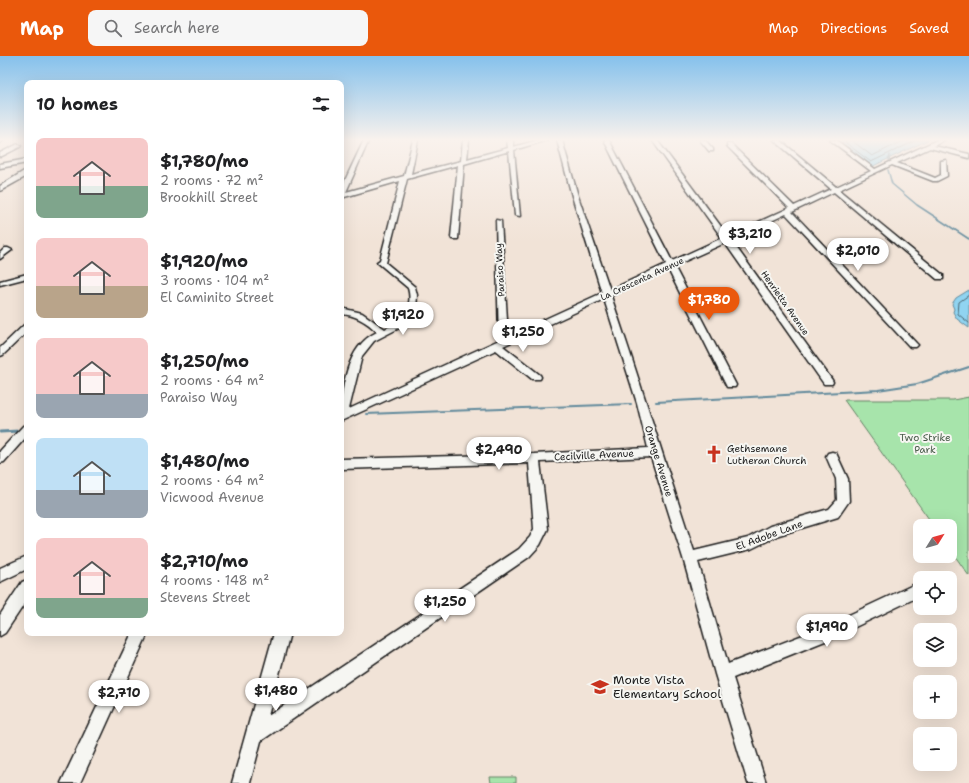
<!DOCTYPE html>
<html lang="en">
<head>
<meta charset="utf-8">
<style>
  :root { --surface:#fff; --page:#f6f6f6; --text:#202124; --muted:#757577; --accent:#ea580c }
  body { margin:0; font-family:"Shantell Sans",sans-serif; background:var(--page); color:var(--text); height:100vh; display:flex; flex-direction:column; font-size:15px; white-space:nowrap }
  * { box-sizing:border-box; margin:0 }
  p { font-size:13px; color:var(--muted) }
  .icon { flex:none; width:22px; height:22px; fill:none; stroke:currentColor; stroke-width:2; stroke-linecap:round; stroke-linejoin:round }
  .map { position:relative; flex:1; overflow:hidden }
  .drawer { position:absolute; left:24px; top:24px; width:320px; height:556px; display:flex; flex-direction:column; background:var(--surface); border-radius:8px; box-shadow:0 4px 16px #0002 }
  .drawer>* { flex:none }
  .needle { width:26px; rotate:53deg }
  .fabs { position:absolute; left:913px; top:463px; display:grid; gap:8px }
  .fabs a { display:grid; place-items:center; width:44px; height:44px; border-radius:8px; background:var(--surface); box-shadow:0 4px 16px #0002; font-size:20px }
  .price { position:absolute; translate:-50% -34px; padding:0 9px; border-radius:14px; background:#fff; color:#222; font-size:13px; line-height:26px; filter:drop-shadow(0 1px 2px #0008) }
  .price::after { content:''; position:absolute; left:50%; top:24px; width:12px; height:9px; margin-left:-6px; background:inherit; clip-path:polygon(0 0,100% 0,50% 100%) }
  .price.on { background:var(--accent); color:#fff }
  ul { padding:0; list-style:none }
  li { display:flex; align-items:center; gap:12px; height:100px; padding:0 12px }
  li span { display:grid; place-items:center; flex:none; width:112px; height:80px; border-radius:8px; color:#555 }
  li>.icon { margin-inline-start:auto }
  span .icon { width:48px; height:48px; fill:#fffc; stroke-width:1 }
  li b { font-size:17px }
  h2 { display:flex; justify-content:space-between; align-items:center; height:48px; padding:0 12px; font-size:17px }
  header { display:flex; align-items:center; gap:24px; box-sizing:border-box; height:56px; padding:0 20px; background:var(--accent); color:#fff }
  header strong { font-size:19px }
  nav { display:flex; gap:22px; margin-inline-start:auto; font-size:14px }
  .search { width:280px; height:36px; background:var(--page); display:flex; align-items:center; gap:10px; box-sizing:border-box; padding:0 14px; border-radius:8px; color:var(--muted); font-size:15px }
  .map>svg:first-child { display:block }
  .green { fill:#a7e4ab; stroke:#628064 }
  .water { fill:#90d4f1; stroke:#628a9c }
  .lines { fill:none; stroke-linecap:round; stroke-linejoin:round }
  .shore { stroke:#4a6671; stroke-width:1 }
  .stream-far2 { stroke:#628a9c; stroke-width:1.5 }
  .stream-far1 { stroke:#628a9c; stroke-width:2 }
  .stream { stroke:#628a9c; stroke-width:3 }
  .minor-casing { stroke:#1c1c1c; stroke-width:3 }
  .major-casing { stroke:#1c1c1c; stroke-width:3 }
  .minor { fill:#f6f6f2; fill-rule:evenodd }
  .major { fill:#f6f6f2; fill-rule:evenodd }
  .labels { text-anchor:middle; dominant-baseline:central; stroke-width:4; stroke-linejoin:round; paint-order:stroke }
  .far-street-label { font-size:9px; fill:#1c1c1c; stroke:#f6f6f2 }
  .park-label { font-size:10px; fill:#465847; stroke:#f6f6f2 }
  .poi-label { font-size:10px; fill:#1c1c1c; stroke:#f6f6f2; text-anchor:start }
  .street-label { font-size:10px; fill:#1c1c1c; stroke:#f6f6f2 }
  .near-poi-label { font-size:12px; fill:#1c1c1c; stroke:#f6f6f2; text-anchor:start }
</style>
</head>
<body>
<header>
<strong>Map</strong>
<div class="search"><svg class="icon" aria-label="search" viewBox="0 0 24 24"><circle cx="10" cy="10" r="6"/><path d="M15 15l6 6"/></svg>Search here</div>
<nav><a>Map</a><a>Directions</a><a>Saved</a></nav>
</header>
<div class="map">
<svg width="969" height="727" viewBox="0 0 969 727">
  <rect width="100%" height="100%" fill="#f1e3d7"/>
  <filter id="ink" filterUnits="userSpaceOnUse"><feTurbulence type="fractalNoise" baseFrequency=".025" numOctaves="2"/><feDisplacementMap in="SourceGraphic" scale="8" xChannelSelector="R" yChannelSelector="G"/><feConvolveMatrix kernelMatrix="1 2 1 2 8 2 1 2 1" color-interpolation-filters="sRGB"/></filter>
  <g filter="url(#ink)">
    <g class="green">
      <polygon points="969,341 969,520 950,493 950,470 934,470 844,344 953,344"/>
      <polygon points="490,721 516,721 516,727 491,727"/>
    </g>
    <g class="water">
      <polygon points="836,84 928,84 871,111"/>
      <polygon points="969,234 969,272 957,263 953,256 954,253 952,248 956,242"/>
    </g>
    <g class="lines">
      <g class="shore">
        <polyline points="842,84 871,106 917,84"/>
        <polyline points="851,84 872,100 905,84"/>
        <polyline points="969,239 959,246 958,258 969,267"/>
      </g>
      <g class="stream-far2">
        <polyline points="889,104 890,99"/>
        <polyline points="888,114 892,128 917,149 969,183"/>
      </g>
      <g class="stream-far1">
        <polyline points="656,346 878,334 917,328 969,311"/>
        <polyline points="366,358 631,348"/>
      </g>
      <polyline class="stream" points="0,376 19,375"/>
      <g class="minor-casing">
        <g id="minor">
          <polygon points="0,84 4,84 0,87"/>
          <path d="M 364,84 L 369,84 L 346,136 L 404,120 L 413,84 L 418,84 L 411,118 L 461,105 L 463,84 L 469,84 L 467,103 L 508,92 L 507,84 L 513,84 L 513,91 L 538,84 L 547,84 L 514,94 L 520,160 L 515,159 L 509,95 L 464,108 L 458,183 L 452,183 L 451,181 L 458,109 L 407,123 L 386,207 L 415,231 L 417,239 L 416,255 L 407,268 L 374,285 L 362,300 L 349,353 L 499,284 L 496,164 L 501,165 L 508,280 L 602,237 L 572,140 L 557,84 L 562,84 L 578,140 L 610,234 L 666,208 L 604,84 L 609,84 L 672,205 L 722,182 L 652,84 L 657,84 L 728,180 L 789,152 L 727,90 L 727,88 L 731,88 L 794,150 L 831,133 L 774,84 L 780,84 L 836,131 L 871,115 L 830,84 L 836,84 L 875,113 L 937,84 L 944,84 L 934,90 L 969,98 L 969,102 L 930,92 L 897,107 L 935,122 L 941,119 L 941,105 L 946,104 L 947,120 L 937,125 L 933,125 L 892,109 L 839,134 L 943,219 L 943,223 L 937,223 L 834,136 L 792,156 L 916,287 L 918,289 L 916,291 L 910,291 L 786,158 L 731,184 L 832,324 L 833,326 L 832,328 L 824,328 L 725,187 L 674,210 L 736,329 L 735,331 L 727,331 L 668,213 L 611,240 C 640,325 666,410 694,495 L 748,482 L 770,470 L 829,453 L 837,444 L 836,423 L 826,400 L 828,397 L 832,396 L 836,397 L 848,423 L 849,445 L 838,461 L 779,479 L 751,493 L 698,506 L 728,608 L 821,572 L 913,529 L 920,528 L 920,540 L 830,583 L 733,622 L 766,727 L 748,727 L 715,618 L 683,502 L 651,401 L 540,406 L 548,473 L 540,489 L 529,501 L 261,685 L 250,727 L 232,727 L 274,577 L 290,577 L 268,660 L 519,493 L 530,481 L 534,473 L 529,407 L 341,413 L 341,403 L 534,398 L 648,392 L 637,347 L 604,243 L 503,290 L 540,319 L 541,321 L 540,323 L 532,323 L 496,294 L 341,365 C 341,334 346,290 377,276 C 367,266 356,259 341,258 L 341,252 L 362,257 L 385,273 C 401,265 414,252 408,232 L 377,206 L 380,204 L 400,125 L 341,142 L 341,133 Z"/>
          <polygon points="700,84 705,84 713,93 713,95 709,95"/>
          <polygon points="18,88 21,90 20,91 0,101 0,97"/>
          <polygon points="5,192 8,192 12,194 0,203 0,197"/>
          <polygon points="27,218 27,222 0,229 0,225"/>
          <polygon points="27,268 27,276 3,299 0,300 0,292 24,269"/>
          <polygon points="27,369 27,380 4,406 0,407 0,395 23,370"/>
          <polygon points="27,500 27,513 0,526 0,512"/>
          <polygon points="27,524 27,544 5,577 0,580 0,559 22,526"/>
          <polygon points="132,577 148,577 80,727 61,727"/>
        </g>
      </g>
      <g class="major-casing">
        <g id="major">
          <polygon points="27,103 27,107 0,112 0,108"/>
          <polygon points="24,115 27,115 27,120 0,135 0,130"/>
        </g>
      </g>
      <use href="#minor" class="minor"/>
      <use href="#major" class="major"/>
    </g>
  </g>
  <linearGradient id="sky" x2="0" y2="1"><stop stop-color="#85c1ec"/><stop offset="0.45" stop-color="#f9f2ed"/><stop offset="1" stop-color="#f9f2ed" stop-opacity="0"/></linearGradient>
  <rect width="969" height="186" fill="url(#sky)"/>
  <defs>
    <g id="church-bare" transform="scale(1.38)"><path d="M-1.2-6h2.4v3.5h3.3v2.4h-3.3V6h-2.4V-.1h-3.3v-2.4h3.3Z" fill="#c8321e" stroke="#f6f6f2" stroke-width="2.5" paint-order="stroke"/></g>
    <g id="school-bare" transform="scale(1.38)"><path d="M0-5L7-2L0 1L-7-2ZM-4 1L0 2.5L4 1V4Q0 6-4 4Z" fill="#c8321e" stroke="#f6f6f2" stroke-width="2.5" paint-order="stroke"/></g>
  </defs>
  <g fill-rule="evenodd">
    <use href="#church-bare" x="714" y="398"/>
    <use href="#school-bare" x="600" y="631"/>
  </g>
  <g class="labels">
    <g class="far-street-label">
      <text transform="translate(500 214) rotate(-93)">Paraiso Way</text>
      <text transform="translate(642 223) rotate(-25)">La Crescenta Avenue</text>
      <text transform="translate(785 247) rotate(55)">Henrietta Avenue</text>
    </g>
    <g class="park-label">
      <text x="925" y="381">Two Strike<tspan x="925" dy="12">Park</tspan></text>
    </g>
    <g class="poi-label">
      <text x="727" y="392">Gethsemane<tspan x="727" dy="12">Lutheran Church</tspan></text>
    </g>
    <g class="street-label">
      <text transform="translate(594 399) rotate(-3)">Cecilville Avenue</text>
      <text transform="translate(659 405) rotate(73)">Orange Avenue</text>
      <text transform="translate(769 479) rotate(-20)">El Adobe Lane</text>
    </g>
    <g class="near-poi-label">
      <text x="613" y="624">Monte Vista<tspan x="613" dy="14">Elementary School</tspan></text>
    </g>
  </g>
</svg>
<div class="fabs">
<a><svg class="needle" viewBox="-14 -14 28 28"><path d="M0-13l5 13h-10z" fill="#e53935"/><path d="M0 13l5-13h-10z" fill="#757577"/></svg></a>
<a><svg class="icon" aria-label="locate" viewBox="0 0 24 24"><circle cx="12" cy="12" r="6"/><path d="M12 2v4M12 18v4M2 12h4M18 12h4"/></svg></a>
<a><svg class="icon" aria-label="layers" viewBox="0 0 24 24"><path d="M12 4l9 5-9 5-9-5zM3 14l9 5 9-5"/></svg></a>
<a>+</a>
<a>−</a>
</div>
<b class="price" style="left:750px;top:199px">$3,210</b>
<b class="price" style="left:858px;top:216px">$2,010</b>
<b class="price on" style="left:709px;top:265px">$1,780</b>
<b class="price" style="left:403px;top:280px">$1,920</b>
<b class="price" style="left:523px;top:297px">$1,250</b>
<b class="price" style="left:499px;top:415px">$2,490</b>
<b class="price" style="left:445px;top:567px">$1,250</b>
<b class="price" style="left:827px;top:592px">$1,990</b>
<b class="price" style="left:276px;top:656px">$1,480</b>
<b class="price" style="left:119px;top:658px">$2,710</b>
<section class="drawer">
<h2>10 homes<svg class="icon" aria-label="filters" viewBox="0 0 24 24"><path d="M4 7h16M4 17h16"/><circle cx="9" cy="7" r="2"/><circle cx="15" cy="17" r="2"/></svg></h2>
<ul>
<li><span style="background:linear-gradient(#f6c9c9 60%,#7fa58c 0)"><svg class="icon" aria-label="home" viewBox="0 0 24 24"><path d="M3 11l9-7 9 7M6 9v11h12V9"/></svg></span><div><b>$1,780/mo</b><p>2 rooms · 72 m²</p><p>Brookhill Street</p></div></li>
<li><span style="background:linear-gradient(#f6c9c9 60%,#b9a48a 0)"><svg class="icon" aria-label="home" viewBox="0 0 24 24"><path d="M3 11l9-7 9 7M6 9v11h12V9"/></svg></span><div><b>$1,920/mo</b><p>3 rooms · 104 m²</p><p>El Caminito Street</p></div></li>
<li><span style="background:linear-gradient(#f6c9c9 70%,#9aa5b1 0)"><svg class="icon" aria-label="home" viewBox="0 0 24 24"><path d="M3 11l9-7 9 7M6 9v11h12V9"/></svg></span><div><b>$1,250/mo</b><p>2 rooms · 64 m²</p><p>Paraiso Way</p></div></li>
<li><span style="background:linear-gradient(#bfe0f5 65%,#9aa5b1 0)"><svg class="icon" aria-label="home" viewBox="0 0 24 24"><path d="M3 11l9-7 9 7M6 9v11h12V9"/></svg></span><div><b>$1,480/mo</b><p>2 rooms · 64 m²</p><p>Vicwood Avenue</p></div></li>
<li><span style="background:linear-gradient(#f6c9c9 75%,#7fa58c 0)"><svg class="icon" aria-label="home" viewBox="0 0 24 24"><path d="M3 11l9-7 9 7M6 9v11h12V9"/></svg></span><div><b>$2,710/mo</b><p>4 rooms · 148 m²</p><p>Stevens Street</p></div></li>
</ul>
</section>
</div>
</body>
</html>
